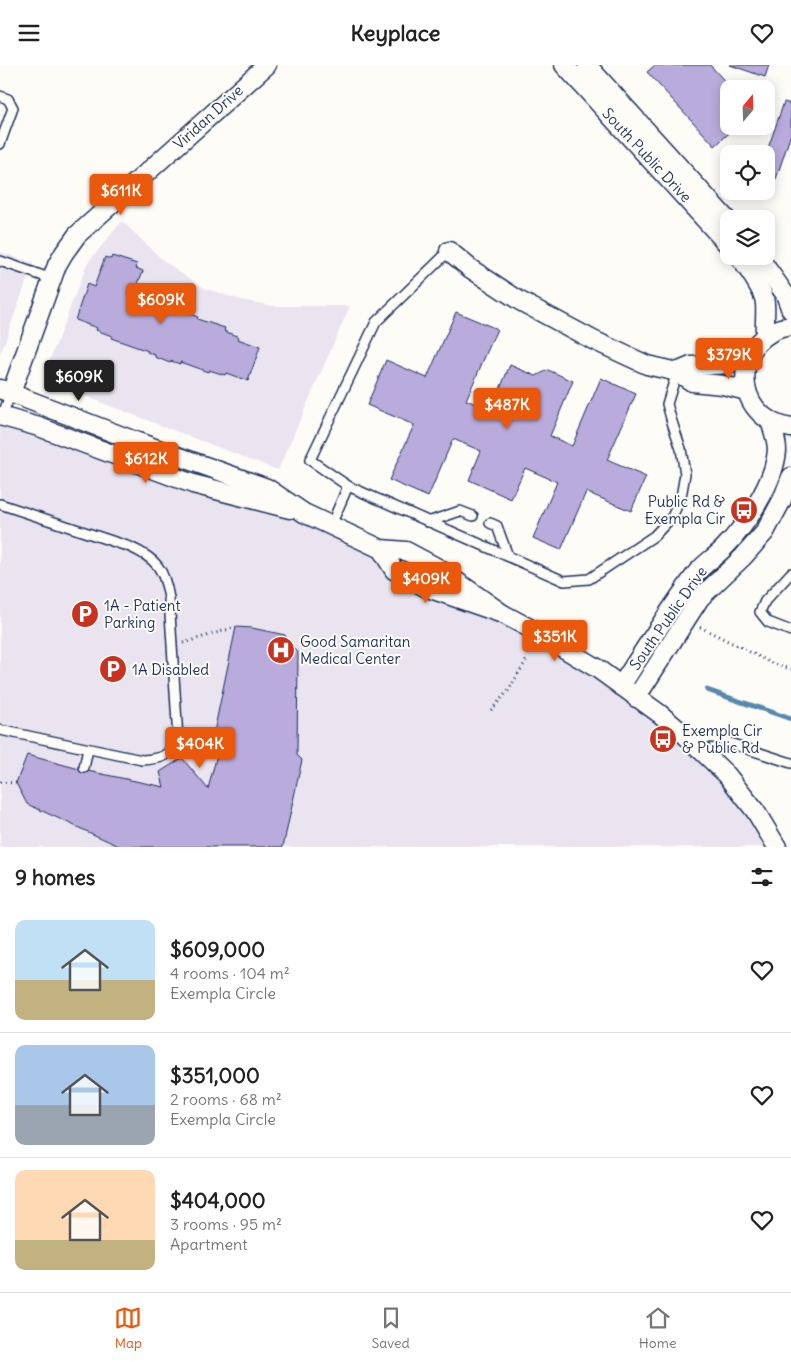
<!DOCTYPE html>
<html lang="en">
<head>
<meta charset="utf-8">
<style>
  :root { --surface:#fff; --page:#f2f2f2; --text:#222; --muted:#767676; --line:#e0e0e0; --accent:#ea580c }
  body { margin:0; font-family:Delius,sans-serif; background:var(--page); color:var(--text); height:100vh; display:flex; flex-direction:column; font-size:19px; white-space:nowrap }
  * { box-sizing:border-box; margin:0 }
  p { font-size:16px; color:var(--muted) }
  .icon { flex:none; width:28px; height:28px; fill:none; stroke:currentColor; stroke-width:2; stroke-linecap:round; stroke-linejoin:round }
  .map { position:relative; height:782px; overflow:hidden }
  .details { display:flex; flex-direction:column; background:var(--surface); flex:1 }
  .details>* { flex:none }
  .needle { width:32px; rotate:19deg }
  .tools { position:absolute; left:720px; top:15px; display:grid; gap:10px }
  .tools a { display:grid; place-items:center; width:55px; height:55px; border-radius:10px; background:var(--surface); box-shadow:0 2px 12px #0003; font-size:25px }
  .price { position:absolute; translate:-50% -42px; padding:0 11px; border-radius:5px; background:var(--accent); color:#fff; font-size:16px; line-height:32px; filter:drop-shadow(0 1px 2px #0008) }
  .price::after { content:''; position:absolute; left:50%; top:30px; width:15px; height:11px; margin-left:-8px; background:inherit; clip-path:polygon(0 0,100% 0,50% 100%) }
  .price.on { background:#222; color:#fff }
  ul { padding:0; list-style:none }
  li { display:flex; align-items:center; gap:15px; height:125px; padding:0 15px }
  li+li { border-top:1px solid var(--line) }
  li span { display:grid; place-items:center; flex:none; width:140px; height:100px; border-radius:10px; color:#555 }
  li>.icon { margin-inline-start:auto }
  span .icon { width:60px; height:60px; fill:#fffc; stroke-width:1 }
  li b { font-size:21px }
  h2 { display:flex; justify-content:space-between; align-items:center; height:60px; padding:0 15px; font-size:21px }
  header { display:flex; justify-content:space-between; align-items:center; height:65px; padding:0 15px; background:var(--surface); font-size:22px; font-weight:700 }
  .tab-bar { display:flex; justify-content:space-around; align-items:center; height:70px; border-top:1px solid var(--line); background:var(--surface); font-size:14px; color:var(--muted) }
  .tab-bar a { display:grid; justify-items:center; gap:2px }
  .tab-bar .on { color:var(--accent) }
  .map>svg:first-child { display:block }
  .built { fill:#e9e4ef }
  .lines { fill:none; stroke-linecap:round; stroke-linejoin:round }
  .stream { stroke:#5988ae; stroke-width:5 }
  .building { fill:#b9abdb; stroke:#1b2f5e }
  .lane-casing { stroke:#1b2f5e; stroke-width:12 }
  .street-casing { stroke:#1b2f5e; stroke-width:21 }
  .path { stroke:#1b2f5e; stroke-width:3; stroke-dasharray:1 4; stroke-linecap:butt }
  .lane { stroke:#fdfcf7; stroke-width:9 }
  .street { stroke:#fdfcf7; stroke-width:18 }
  .labels { text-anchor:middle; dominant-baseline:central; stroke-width:4; stroke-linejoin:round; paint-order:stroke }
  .street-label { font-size:15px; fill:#1b2f5e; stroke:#fdfcf7 }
  .poi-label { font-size:15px; fill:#1b2f5e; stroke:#fdfcf7; text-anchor:start }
</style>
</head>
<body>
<header><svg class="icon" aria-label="menu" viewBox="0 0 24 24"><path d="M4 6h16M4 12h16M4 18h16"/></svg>Keyplace<svg class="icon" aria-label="heart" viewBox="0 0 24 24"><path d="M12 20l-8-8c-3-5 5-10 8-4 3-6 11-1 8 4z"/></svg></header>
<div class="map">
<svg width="791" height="782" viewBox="0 0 791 782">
  <rect width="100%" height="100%" fill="#fdfcf7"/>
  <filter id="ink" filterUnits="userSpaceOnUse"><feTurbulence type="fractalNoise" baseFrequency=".02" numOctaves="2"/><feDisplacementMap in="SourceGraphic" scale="10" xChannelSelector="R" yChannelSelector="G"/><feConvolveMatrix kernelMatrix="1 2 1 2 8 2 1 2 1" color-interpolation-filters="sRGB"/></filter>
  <g filter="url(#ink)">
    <g class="built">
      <polygon points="122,156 164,196 204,223 241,235 272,241 350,241 278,405 53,319 46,305 87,199"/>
      <polygon points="0,187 33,198 0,290"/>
      <polygon points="0,351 304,448 381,484 394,505 503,549 686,671 777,782 0,782"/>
    </g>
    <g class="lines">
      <polyline class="stream" points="707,625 791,654"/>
    </g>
    <g class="building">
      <polygon points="655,0 710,0 732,24 729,24 729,61 737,61 715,81 647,7"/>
      <polygon points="730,0 769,0 765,12"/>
      <polygon points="784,37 791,39 791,69 776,114 766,111 766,89"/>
      <polygon points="112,191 137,199 136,203 143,206 136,224 130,222 127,229 163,242 163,239 198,252 197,254 225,263 224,266 239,272 238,274 260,282 248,316 226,308 225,310 209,305 208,307 180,297 180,299 171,296 170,298 155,292 155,290 147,287 148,286 111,273 112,271 96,265 97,263 75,255 87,219 94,222 105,192 111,194"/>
      <polygon points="456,247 497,264 466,335 491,345 510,300 536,311 548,305 573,316 550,371 572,381 601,313 636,329 607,395 646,412 631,446 586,427 561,485 533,473 557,417 525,403 511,434 469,415 481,386 453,374 428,432 389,415 414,360 367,340 386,295 427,313"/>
      <polygon points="236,562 252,563 285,570 288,577 298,587 297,690 302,695 283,782 121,782 27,739 16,718 27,690 83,705 164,722 160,707 182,693 208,724 222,671 214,667"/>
    </g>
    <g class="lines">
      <g class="lane-casing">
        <g id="lane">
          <polyline points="0,31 8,34 13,43 0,79"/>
          <polyline points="449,186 376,257 310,395 348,421 564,516 589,514 654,471 672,452 681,432 685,409 681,384 672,357 667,339 677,307"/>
          <polyline points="0,196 52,214"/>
          <polyline points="1,354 11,328"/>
          <path d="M 0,439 L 130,482 C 157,494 164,504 169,533 L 178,674 C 171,692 160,694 142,695 L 0,665"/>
          <polyline points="428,457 460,446 473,451"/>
          <polyline points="490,458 497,461 508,491"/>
          <polyline points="331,460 348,421"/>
          <polyline points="791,508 765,536 760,547 768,557 791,566"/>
          <polyline points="690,672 714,673 791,698"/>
          <polyline points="84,703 88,684"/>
        </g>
      </g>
      <g class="street-casing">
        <g id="street">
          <polyline points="564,0 729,181"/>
          <polyline points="587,0 729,157"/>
          <polyline points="449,186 471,204 520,236 593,275 647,300 677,307"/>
          <path d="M 738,191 C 746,201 765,227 765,239 C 766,250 764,260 765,271"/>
          <polyline points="758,191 785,229 791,245"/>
          <path d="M 791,261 C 730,269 730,354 791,363"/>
          <polyline points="0,324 135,376 267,423 304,448 381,484 406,486 438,503 503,549"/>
          <polyline points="747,326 723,320 692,317 677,307 691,301 730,299 749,290"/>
          <polyline points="11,328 57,200 64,188 77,170 267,0"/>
          <polyline points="0,351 39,362 193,419 290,444"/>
          <polyline points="381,484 394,505 425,522 503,549 533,565 598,604 660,649 686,671 727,710 756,747 777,782"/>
          <path d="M 621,621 C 645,583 669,546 695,510 C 702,500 714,493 723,484 C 745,462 775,417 777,385 C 777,375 773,365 770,356"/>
          <polyline points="636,633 700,533 743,492 765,467 782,435 791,412"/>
        </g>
      </g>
      <g class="path">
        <polyline points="700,562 774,599 791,604"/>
        <polyline points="183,578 236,562"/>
        <polyline points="491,645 508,626 527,594"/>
        <polyline points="0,717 16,718"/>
      </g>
      <use href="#lane" class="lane"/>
      <use href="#street" class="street"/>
    </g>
  </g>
  <defs>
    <g id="bus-disc" transform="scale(1.4375)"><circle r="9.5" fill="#c8321e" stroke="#fdfcf7"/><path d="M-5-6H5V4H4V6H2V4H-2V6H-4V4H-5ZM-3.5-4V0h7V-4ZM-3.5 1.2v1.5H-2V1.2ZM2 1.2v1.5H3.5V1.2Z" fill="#fff"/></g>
    <g id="parking-disc" transform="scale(1.4375)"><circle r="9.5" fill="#c8321e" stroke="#fdfcf7"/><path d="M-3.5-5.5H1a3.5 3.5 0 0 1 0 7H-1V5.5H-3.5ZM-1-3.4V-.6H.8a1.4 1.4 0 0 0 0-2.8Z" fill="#fff"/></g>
    <g id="hospital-disc" transform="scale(1.4375)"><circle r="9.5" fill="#c8321e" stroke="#fdfcf7"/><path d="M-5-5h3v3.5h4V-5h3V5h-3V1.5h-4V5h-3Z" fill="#fff"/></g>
  </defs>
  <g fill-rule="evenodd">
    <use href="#bus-disc" x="744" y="445"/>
    <use href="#parking-disc" x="85" y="549"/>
    <use href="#hospital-disc" x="281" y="585"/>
    <use href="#parking-disc" x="113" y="604"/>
    <use href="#bus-disc" x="663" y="674"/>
  </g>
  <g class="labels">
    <g class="street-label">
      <text transform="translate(208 52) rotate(-42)">Viridan Drive</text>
      <text transform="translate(647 90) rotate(47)">South Public Drive</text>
      <text transform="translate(668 553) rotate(-55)">South Public Drive</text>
    </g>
    <g class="poi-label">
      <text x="725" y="436" text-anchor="end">Public Rd &amp;<tspan x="725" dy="17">Exempla Cir</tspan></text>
      <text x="104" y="540">1A - Patient<tspan x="104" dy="17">Parking</tspan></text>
      <text x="300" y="576">Good Samaritan<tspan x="300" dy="17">Medical Center</tspan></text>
      <text x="132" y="604">1A Disabled</text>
      <text x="682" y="665">Exempla Cir<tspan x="682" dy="17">&amp; Public Rd</tspan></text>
    </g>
  </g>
</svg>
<div class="tools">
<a><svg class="needle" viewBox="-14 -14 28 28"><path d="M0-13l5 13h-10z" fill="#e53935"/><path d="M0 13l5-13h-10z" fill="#767676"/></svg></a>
<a><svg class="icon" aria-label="locate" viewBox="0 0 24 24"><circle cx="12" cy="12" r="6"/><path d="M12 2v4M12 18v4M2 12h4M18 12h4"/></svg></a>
<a><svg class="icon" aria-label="layers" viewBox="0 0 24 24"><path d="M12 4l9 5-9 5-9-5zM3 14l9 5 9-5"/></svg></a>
</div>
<b class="price" style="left:121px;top:151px">$611K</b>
<b class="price" style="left:161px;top:260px">$609K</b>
<b class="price" style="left:729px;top:315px">$379K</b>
<b class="price on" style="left:79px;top:337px">$609K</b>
<b class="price" style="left:507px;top:365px">$487K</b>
<b class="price" style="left:146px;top:419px">$612K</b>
<b class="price" style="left:426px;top:539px">$409K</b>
<b class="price" style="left:555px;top:597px">$351K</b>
<b class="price" style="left:200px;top:704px">$404K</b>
</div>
<section class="details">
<h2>9 homes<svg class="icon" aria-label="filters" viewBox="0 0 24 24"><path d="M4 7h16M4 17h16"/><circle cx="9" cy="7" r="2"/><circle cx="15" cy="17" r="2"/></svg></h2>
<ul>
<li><span style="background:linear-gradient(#bfe0f5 60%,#c2b280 0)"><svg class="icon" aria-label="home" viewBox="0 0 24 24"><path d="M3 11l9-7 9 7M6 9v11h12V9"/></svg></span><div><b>$609,000</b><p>4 rooms · 104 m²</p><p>Exempla Circle</p></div><svg class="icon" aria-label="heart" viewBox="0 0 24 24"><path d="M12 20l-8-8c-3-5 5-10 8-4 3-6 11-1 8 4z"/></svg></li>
<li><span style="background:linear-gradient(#a9c7e8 60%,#9aa5b1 0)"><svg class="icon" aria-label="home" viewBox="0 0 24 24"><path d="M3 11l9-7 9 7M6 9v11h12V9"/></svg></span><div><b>$351,000</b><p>2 rooms · 68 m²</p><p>Exempla Circle</p></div><svg class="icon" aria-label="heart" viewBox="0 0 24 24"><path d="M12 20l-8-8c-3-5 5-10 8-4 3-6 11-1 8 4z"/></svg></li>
<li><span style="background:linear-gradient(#ffd9b3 70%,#c2b280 0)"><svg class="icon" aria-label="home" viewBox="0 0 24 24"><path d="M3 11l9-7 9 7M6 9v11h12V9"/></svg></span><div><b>$404,000</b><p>3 rooms · 95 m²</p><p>Apartment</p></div><svg class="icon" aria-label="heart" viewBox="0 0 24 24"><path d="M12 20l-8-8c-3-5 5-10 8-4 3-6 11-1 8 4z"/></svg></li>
</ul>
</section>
<nav class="tab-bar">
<a class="on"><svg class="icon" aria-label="map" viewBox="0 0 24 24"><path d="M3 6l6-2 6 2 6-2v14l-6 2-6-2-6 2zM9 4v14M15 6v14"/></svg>Map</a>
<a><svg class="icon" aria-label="saved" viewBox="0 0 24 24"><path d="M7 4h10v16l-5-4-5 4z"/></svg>Saved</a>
<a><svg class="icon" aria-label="home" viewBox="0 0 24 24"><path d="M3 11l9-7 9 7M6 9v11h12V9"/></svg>Home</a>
</nav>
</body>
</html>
